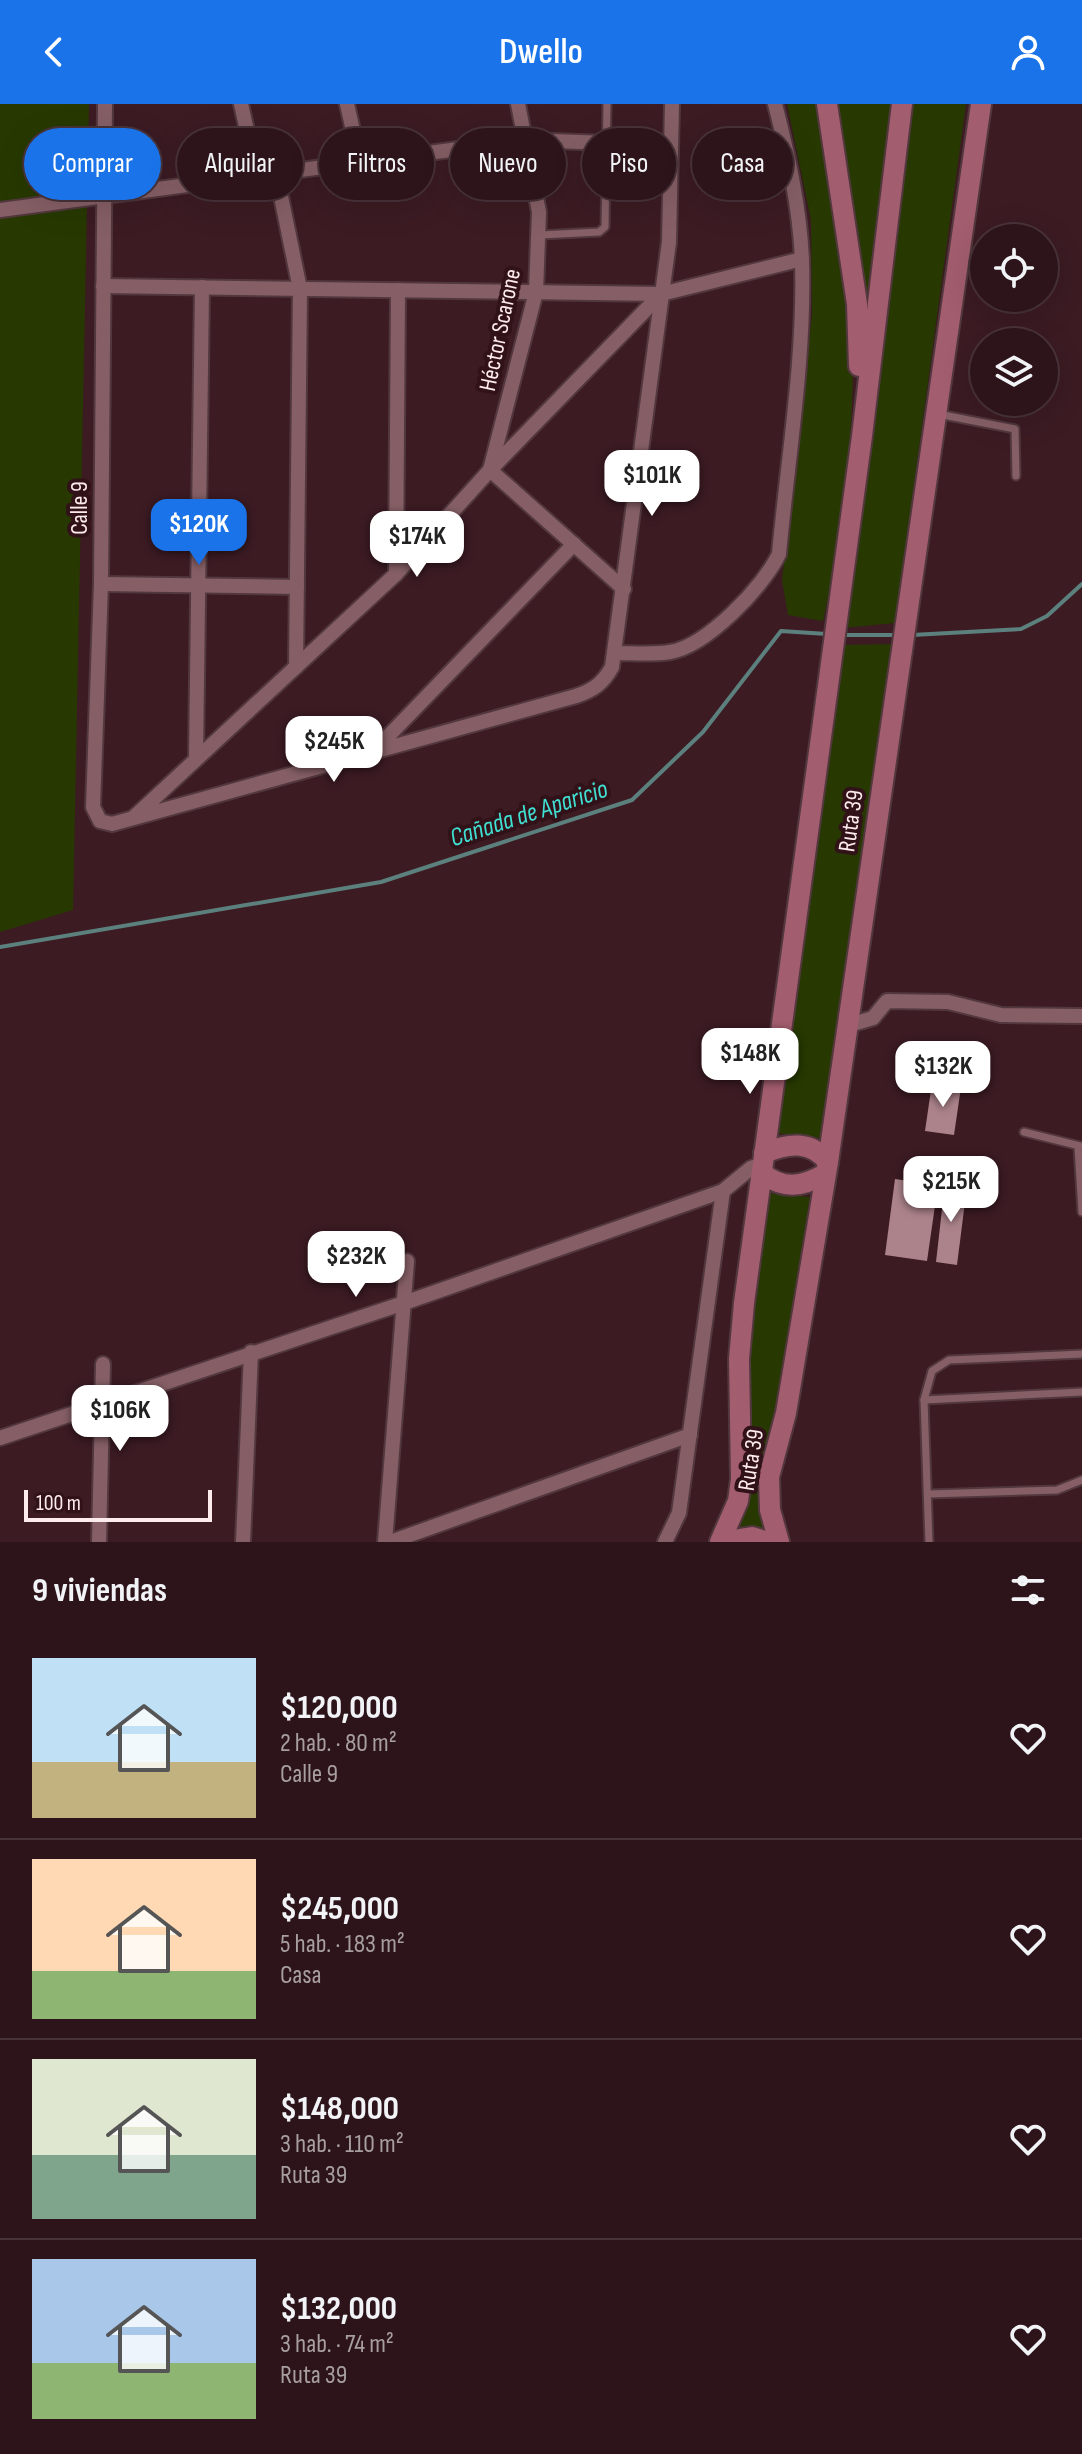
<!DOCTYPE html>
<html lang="es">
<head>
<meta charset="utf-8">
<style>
  :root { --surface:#2d141a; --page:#392127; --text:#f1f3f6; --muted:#a79ea2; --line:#483339; --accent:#1a73e8 }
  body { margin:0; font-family:"Sofia Sans Condensed",sans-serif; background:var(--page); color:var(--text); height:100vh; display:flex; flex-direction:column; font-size:30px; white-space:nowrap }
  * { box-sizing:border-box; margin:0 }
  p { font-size:26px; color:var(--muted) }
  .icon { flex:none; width:44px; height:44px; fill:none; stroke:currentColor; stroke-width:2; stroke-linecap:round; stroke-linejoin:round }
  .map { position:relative; height:1438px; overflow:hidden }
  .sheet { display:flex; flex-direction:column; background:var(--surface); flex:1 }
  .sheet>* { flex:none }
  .top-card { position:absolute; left:24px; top:24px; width:1034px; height:72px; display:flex; gap:16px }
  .tools { position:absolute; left:970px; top:120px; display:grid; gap:16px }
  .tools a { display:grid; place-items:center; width:88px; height:88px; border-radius:50%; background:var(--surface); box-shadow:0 8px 32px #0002,0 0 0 2px var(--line); font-size:40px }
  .scale { position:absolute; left:24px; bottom:20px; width:188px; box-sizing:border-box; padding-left:8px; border:4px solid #feebee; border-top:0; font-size:22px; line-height:28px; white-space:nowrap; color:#feebee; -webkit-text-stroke:6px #311219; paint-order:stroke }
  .price { position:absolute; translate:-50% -68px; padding:0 18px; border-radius:16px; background:#fff; color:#222; font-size:26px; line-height:52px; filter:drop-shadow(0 2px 4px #0008) }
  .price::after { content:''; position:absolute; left:50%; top:48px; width:24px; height:18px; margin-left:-12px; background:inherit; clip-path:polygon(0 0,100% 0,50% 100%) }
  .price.active { background:var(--accent); color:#fff }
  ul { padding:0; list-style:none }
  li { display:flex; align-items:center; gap:24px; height:200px; padding:0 32px }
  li+li { border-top:2px solid var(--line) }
  li span { display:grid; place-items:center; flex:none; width:224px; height:160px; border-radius:0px; color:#555 }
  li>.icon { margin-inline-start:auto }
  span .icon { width:96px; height:96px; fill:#fffc; stroke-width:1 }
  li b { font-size:34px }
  h2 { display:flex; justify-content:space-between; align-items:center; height:96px; padding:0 32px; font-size:34px }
  .tag { padding:0 28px; border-radius:36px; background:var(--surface); box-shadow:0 8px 32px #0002,0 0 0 2px var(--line); font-size:28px; line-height:72px }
  .tag.active { background:var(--accent); color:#fff }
  header { display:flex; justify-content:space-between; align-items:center; height:104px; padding:0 32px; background:var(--accent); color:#fff; font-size:36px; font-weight:600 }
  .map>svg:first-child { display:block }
  .green { fill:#273900 }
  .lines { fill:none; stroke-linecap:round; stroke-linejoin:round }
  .stream { stroke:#5c807d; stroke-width:4 }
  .building { fill:#ac838b }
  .lane-casing { stroke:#52383e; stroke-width:11 }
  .street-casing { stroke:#52383e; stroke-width:18 }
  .secondary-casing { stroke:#52383e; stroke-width:24 }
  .lane { stroke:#865f66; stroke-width:7 }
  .street { stroke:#865f66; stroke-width:14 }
  .secondary { stroke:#a25d6e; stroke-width:20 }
  .labels { text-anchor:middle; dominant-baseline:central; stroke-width:8; stroke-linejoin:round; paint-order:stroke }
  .street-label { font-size:24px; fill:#feebee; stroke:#311219 }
  .water-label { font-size:26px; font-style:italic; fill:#40e0d3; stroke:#311219 }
</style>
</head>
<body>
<header><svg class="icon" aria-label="back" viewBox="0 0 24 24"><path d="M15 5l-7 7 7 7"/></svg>Dwello<svg class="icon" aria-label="person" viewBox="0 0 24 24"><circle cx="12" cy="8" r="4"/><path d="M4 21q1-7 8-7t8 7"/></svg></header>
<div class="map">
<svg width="1082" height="1438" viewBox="0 0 1082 1438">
  <rect width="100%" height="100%" fill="#3c1b23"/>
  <g class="green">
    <polygon points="0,0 89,0 73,806 0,828"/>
    <path d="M 787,0 L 819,0 C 830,74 847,150 852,224 C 857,311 842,432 823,517 L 788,511 L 782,476 L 812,211 L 811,116 Z"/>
    <polygon points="835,0 894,0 867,197"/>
    <polygon points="909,0 966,0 895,519 843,524"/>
    <polygon points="892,540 821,1034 774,1029 842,541"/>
    <polygon points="766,1089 810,1093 769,1344 766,1424 740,1424 750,1379 748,1255"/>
  </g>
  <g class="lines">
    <g class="stream">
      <polyline points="840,531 899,531"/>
      <polyline points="912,531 1021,525 1047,512 1082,480"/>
      <polyline points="0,843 381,778 632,696 703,628 781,527 827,530"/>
    </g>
  </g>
  <g class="building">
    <polygon points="932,979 961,983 954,1031 925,1027"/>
    <polygon points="895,1075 938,1081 927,1157 885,1151"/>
    <polygon points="945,1079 967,1082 957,1161 936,1158"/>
  </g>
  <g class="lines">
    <g class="lane-casing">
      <g id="lane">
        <polyline points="540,131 599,128 605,123 607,0"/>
        <polyline points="938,310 1015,325 1016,372"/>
        <polyline points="1024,1028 1080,1042"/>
        <polyline points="1078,1042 1082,1108"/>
        <polyline points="924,1296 1082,1288"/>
        <polyline points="928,1390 1057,1386 1082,1376"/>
        <polyline points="929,1438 924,1296 932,1267 949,1256 1082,1250"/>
      </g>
    </g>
    <g class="street-casing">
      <g id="street">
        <path d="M 105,0 L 101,480 L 93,703 L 100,717 L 112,720 L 576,592 C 594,586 603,579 612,563 L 669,138 L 672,0"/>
        <polyline points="241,0 257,71"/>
        <polyline points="347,0 360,58"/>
        <polyline points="518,0 539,108 536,188 490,366 624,485"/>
        <polyline points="276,68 300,185 296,563"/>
        <polyline points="0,106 526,36 607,39"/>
        <polyline points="103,182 661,190 802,155"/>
        <polyline points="396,470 398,186"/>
        <polyline points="101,480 297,483"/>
        <path d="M 614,549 C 633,549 652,551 670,548 C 707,542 764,482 779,450 C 788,353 805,254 802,157 C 800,104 788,51 775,0"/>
        <polyline points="371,650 574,440"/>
        <polyline points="196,654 202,183"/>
        <polyline points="133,714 396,470 490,366 661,190"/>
        <polyline points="846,922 873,914 887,897 948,898 1001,911 1082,912"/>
        <polyline points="0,1334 404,1199 723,1087"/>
        <polyline points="99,1438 103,1260"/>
        <polyline points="243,1438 251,1248"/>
        <polyline points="385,1438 407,1157"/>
        <polyline points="390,1438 690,1331"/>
        <polyline points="665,1438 679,1409 723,1087 751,1064 763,1060"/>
      </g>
    </g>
    <g class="secondary-casing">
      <g id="secondary">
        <polyline points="827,0 857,200 859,262"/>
        <path d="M 764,1049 C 788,1039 811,1036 828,1058"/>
        <path d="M 762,1069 C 783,1086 802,1083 825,1070"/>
        <polyline points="720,1438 738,1397 741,1375 739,1255 744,1199 862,332 902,0"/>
        <polyline points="721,1438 752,1433 768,1438"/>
        <polyline points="779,1438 770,1406 769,1373 786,1309 828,1058 981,0"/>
      </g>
    </g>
    <use href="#lane" class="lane"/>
    <use href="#street" class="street"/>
    <use href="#secondary" class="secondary"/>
  </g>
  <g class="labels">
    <g class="street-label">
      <text transform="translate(500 226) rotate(-78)">Héctor Scarone</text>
      <text transform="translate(79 404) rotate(-90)">Calle 9</text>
      <text transform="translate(851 717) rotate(-82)">Ruta 39</text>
      <text transform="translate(751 1356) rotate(-81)">Ruta 39</text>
    </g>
    <g class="water-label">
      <text transform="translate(529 710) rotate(-18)">Cañada de Aparicio</text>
    </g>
  </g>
</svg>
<div class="tools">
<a><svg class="icon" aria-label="locate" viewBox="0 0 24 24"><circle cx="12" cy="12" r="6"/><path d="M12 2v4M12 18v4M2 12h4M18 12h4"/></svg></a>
<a><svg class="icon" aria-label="layers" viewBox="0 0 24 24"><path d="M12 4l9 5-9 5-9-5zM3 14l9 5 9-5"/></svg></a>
</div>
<div class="scale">100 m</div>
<b class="price" style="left:652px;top:414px">$101K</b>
<b class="price active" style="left:199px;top:463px">$120K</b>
<b class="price" style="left:417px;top:475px">$174K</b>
<b class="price" style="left:334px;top:680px">$245K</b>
<b class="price" style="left:750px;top:992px">$148K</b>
<b class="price" style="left:943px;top:1005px">$132K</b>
<b class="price" style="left:951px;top:1120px">$215K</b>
<b class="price" style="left:356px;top:1195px">$232K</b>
<b class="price" style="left:120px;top:1349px">$106K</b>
<div class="top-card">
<a class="tag active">Comprar</a>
<a class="tag">Alquilar</a>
<a class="tag">Filtros</a>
<a class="tag">Nuevo</a>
<a class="tag">Piso</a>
<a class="tag">Casa</a>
</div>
</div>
<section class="sheet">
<h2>9 viviendas<svg class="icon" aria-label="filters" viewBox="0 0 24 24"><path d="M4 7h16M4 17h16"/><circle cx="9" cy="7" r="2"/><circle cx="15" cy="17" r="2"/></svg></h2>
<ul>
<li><span style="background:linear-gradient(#bfe0f5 65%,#c2b280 0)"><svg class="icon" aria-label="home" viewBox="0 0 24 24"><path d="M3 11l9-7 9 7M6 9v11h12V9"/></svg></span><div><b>$120,000</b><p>2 hab. · 80 m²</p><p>Calle 9</p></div><svg class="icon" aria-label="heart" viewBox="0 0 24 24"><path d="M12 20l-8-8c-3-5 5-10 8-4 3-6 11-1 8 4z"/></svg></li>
<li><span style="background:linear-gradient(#ffd9b3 70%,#8fb573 0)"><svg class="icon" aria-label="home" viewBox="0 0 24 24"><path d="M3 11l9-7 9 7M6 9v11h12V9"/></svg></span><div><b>$245,000</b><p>5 hab. · 183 m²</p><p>Casa</p></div><svg class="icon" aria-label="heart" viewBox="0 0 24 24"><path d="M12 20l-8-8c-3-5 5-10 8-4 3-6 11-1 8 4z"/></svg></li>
<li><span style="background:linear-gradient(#dfe7d0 60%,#7fa58c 0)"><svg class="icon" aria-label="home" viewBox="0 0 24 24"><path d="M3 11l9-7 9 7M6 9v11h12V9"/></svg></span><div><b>$148,000</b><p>3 hab. · 110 m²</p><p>Ruta 39</p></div><svg class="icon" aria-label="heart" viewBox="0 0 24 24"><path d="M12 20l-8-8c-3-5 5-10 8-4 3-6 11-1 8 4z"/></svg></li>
<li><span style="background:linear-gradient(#a9c7e8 65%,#8fb573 0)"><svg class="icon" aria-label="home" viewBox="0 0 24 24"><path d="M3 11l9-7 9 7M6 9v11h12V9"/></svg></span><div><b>$132,000</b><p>3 hab. · 74 m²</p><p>Ruta 39</p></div><svg class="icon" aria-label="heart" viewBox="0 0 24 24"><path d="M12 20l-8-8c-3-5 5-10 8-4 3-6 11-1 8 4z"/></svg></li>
</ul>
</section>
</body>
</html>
